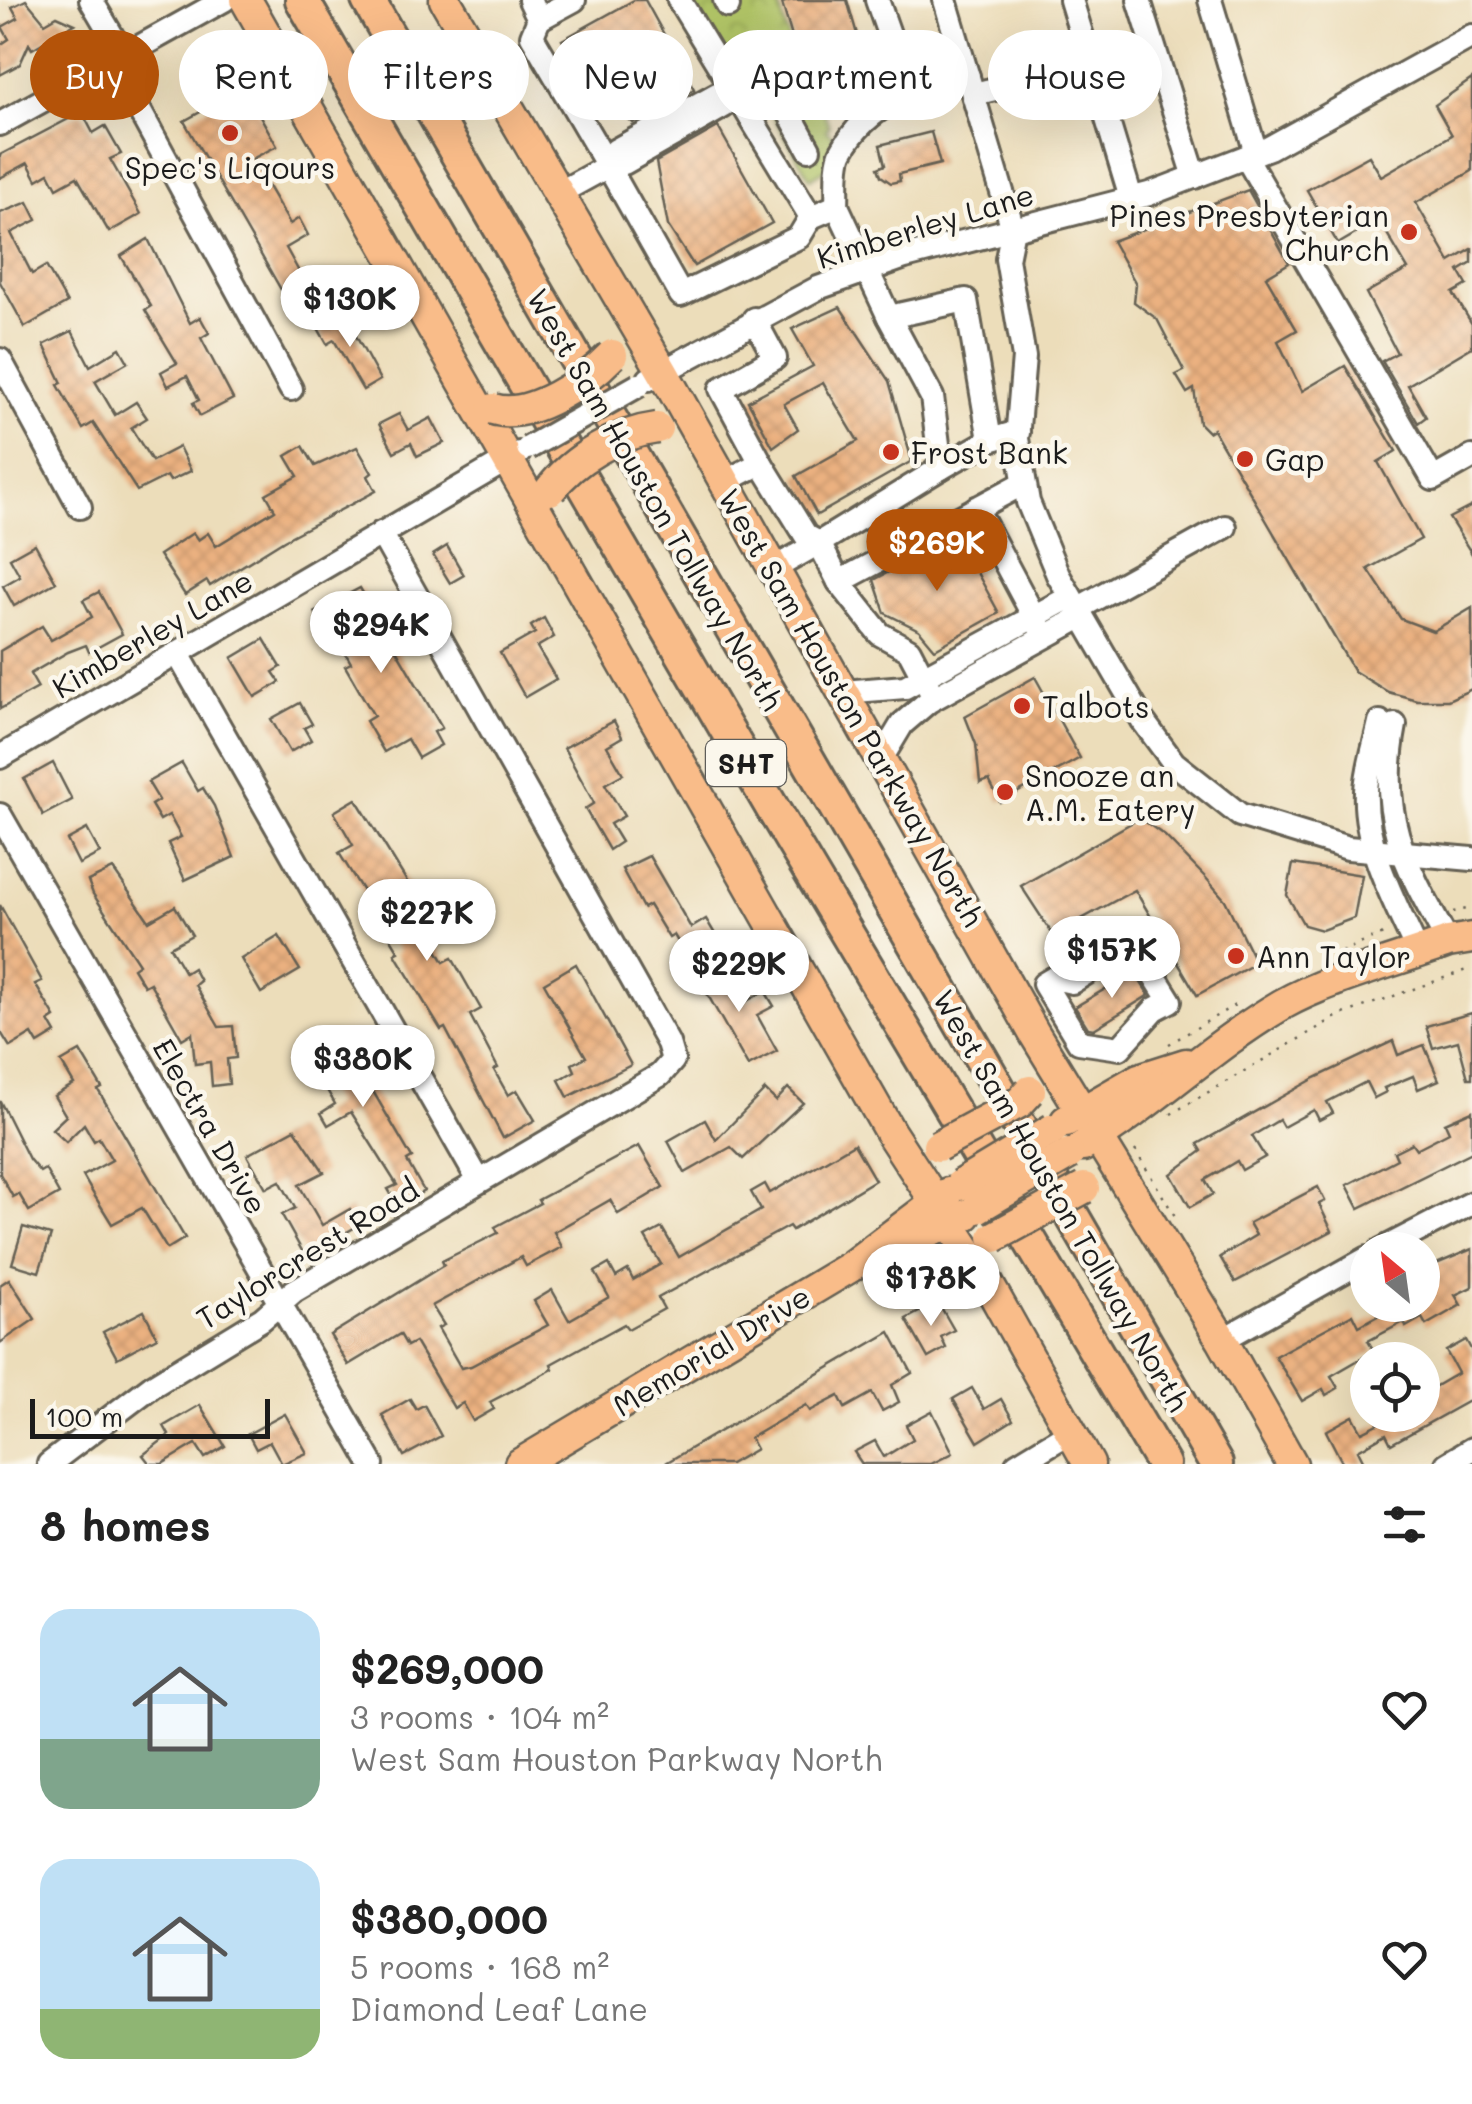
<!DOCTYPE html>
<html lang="en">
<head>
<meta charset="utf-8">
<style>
  :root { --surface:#fff; --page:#f2f2f2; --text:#222; --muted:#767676; --accent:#b45309 }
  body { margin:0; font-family:Mali,sans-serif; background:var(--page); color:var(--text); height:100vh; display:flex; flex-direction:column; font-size:38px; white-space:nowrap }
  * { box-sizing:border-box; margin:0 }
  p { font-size:32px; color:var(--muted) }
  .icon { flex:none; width:55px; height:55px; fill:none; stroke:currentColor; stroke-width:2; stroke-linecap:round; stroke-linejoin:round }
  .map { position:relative; height:1464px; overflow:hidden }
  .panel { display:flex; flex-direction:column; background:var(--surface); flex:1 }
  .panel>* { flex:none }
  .banner { position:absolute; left:30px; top:30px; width:1412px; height:90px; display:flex; gap:20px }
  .needle { width:65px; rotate:331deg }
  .fabs { position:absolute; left:1350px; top:1232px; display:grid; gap:20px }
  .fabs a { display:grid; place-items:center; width:90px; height:90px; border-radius:50%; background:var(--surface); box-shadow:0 10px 40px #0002; font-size:50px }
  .scale { position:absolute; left:30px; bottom:25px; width:240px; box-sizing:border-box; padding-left:10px; border:5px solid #1c1c1c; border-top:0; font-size:28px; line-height:35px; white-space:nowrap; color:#1c1c1c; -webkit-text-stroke:8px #fbf7ec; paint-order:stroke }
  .price { position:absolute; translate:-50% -85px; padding:0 22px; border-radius:35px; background:#fff; color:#222; font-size:32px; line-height:65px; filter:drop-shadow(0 2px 5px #0008) }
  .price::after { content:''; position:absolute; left:50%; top:60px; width:30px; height:22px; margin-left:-15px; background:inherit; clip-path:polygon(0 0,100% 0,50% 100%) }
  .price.current { background:var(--accent); color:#fff }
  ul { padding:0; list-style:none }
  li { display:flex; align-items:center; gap:30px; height:250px; padding:0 40px }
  li span { display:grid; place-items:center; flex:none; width:280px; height:200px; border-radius:30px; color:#555 }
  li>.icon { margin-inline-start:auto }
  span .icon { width:120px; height:120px; fill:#fffc; stroke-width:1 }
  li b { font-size:42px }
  h2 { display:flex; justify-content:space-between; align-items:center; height:120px; padding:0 40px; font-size:42px }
  .pill { padding:0 35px; border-radius:45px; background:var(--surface); box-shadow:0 10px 40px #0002; font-size:35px; line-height:90px }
  .pill.current { background:var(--accent); color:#fff }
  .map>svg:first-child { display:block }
  .park { fill:url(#park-crowns); stroke:#666f40; stroke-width:2.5 }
  .building { fill:url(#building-cross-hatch) }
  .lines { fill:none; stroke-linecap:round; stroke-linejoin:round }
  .minor-casing { stroke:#656053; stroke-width:28 }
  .major-casing { stroke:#656053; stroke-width:35 }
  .highway-casing { stroke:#656053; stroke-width:38 }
  .path { stroke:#656053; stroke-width:2.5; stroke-dasharray:2.5 8; stroke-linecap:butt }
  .minor { stroke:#fff; stroke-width:22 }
  .major { stroke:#f9bc89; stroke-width:30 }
  .highway { stroke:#f9bc89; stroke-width:32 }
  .minor-bridge-casing { stroke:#656053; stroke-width:28; stroke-linecap:butt }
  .major-bridge-casing { stroke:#656053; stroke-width:35; stroke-linecap:butt }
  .minor-bridge { stroke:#fff; stroke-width:22 }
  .major-bridge { stroke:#f9bc89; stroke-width:30 }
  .poi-dot { fill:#c8321e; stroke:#fbf7ec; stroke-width:4 }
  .labels { text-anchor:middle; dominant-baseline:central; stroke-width:9; stroke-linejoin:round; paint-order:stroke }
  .shield { fill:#fbf7ec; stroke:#5f5e5a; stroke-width:2.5 }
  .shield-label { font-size:28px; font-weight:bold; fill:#1c1c1c }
  .poi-label { font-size:30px; fill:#1c1c1c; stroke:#fbf7ec; text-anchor:start }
  .street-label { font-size:30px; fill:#1c1c1c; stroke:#fbf7ec }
</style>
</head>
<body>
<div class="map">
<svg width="1472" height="1464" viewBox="0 0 1472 1464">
  <defs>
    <pattern id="park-crowns" width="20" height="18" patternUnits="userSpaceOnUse" patternTransform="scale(2.5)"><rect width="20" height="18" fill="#afc265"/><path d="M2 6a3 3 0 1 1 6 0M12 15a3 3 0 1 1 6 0" fill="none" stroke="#96a657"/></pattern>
    <pattern id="building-cross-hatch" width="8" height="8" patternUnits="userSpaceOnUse" patternTransform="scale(2.5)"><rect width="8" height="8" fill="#ebb180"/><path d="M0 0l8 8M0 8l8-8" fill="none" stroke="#c9986e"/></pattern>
  </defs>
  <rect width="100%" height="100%" fill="#fbf7ec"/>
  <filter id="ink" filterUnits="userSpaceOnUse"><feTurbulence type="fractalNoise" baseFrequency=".01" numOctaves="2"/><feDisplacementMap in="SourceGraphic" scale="20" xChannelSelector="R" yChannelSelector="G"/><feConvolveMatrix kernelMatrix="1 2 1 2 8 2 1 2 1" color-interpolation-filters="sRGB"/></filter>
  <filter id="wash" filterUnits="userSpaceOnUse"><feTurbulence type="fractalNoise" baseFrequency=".0048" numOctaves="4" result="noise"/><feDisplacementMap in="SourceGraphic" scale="40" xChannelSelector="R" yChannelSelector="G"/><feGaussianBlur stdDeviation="2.25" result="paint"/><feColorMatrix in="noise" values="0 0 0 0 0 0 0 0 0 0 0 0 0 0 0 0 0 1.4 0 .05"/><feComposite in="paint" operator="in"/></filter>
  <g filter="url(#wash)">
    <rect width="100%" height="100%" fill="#ecddba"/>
    <polygon class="park" points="691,0 777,0 808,100 819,98 829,126 826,130 837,139 827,169 810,179 770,111 757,117"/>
    <g id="blocks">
      <g class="building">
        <polygon points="26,0 45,23 57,16 75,24 32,49 29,44 20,64 0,75 0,45 9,39 2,27 18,18 12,7"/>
        <polygon points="634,0 645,0 694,89 633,123 589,84 562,40"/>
        <polygon points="791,0 847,0 870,79 810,98 782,3"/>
        <polygon points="1472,79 1472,171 1416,203 1450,262 1472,249 1472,263 1459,271 1467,285 1453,293 1472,324 1472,347 1408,385 1426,417 1418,423 1382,361 1397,353 1366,293 1408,269 1379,220 1338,244 1307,190 1369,156 1381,176 1452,135 1435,105"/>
        <polygon points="255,93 264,111 259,114 277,146 252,159 290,224 299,218 308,235 286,248 304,281 283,293 184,121 217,103 222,110"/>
        <polygon points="82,112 93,133 105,126 121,154 110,159 141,214 109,232 77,177 57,188 49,173 37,180 28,163 0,178 0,155"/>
        <polygon points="718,127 772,223 694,266 668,226 656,162"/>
        <polygon points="931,132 940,164 899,174 900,181 891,183 881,176 878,168 885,165 880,145"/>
        <polygon points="1248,190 1289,263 1266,277 1297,330 1278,341 1302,391 1345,366 1396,451 1378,462 1421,539 1368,569 1401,619 1433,631 1472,608 1472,689 1448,700 1417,700 1388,692 1354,671 1213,429 1208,432 1199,423 1194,389 1187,393 1176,375 1184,371 1157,319 1134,302 1136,284 1112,241"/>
        <polygon points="28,202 37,220 11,233 32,274 46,266 67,303 25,327 0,282 0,213"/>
        <polygon points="148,239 190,323 200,317 209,333 201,338 233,399 200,416 193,403 199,400 187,376 168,386 161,372 177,363 145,310 151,306 121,256"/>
        <polygon points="840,307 889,381 912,461 817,515 796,476 858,441 823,383 784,404 798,429 773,447 748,401 813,366 792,329"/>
        <polygon points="344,314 380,380 363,390 334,340 327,344 318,328"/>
        <polygon points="72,331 90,366 120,348 128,362 95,381 115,415 136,402 147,418 131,428 152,461 179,447 191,471 170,481 167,476 137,491 93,423 83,429 58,385 62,383 44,345"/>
        <polygon points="399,414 408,430 431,418 444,443 417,456 411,443 394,452 379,424"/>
        <polygon points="303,446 315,466 357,447 372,473 368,476 376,491 284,540 210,586 207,581 185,595 159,555 193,533 198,540 208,533 216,546 275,510 266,494 298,476 286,456"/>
        <polygon points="1472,506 1472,554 1449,518"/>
        <polygon points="957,536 999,613 935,649 919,630 885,613 874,580"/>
        <polygon points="35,544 56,582 14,606 3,586 20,576 10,558"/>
        <polygon points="447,546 464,575 450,583 433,555"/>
        <polygon points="360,588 442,728 434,732 441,745 418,758 407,739 384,752 366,721 374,716 345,666 351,663 328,622 322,625 315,612"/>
        <polygon points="99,592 122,634 89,652 86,645 68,652 30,674 38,688 0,709 0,651 42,626 51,640 92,617 83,600"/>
        <polygon points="544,618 554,637 537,647 556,679 525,697 500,653 535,633 531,626"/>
        <polygon points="264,639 281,667 273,672 280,682 255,697 232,658"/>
        <polygon points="1035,677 1080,758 1000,802 989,780 980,783 976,744 965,716"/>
        <polygon points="300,703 312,724 304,728 311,740 290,752 271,719"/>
        <polygon points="614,721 622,737 607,746 623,774 605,784 624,816 610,824 621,842 609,850 585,809 594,803 564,748"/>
        <polygon points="53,763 72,800 43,815 24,779"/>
        <polygon points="182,763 198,791 203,788 214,806 234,857 185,880 168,843 181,837 169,815 160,820 151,805 159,800 148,782"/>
        <polygon points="356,799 419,901 410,905 444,962 452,958 481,1009 470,1015 498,1068 494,1070 508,1095 517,1090 535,1120 503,1138 445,1028 441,1030 395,954 399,952 381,922 374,925 364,908 371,904 339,853 353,845 334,812"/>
        <polygon points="1140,818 1165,836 1206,878 1225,900 1256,963 1197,995 1135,890 1078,921 1095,950 1072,964 1021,886"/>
        <polygon points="87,829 100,853 79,864 67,840"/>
        <polygon points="649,856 691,928 706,919 715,934 684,952 674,935 669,938 649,905 643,908 622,869"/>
        <polygon points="1293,864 1362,875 1354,918 1322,930 1304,925 1287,895"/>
        <polygon points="113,869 149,921 175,906 192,935 170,947 185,973 193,968 200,981 195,985 219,1027 233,1026 236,1058 227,1059 229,1084 212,1086 210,1062 195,1064 192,1033 182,1039 150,983 144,986 133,968 139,964 93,894 88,881"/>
        <polygon points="0,905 42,981 35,984 55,1017 49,1021 56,1033 38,1044 32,1034 10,1047 0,1031"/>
        <polygon points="279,936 300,970 261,993 241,959"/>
        <polygon points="715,962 741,1004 765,991 774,1006 757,1015 777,1051 748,1066 696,974"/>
        <polygon points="576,964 631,1065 568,1097 559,1080 575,1071 572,1064 586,1057 544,983"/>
        <polygon points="1134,972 1149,995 1094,1029 1088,1028 1075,1007"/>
        <polygon points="1472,1013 1472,1078 1468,1078 1458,1041 1433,1048 1426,1026"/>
        <polygon points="334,1033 341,1046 350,1041 369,1073 364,1076 412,1158 407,1161 424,1191 398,1206 388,1189 397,1185 351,1112 328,1125 321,1113 335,1104 304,1050"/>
        <polygon points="1393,1041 1398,1055 1424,1045 1439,1080 1418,1089 1413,1076 1384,1088 1386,1092 1374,1098 1366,1082 1327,1102 1333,1113 1319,1120 1314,1110 1283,1127 1279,1120 1252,1136 1265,1157 1242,1170 1237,1161 1205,1180 1213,1194 1190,1207 1171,1174 1202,1151 1198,1144 1315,1078"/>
        <polygon points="80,1051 102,1088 98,1090 185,1238 167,1249 142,1208 112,1224 91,1190 83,1176 112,1160 99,1138 94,1141 84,1124 66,1142 52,1129 66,1116 54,1096 74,1084 61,1062"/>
        <polygon points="788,1088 803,1103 743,1159 731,1147 685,1173 668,1141 705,1120 716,1140 765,1090 776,1101"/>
        <polygon points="0,1101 29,1159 40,1172 45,1169 59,1194 29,1211 19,1194 13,1197 0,1174"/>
        <polygon points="1472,1111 1472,1152 1359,1208 1347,1185 1397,1159 1394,1152 1412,1143 1416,1149 1449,1132 1445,1123"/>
        <polygon points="295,1129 324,1172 299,1185 322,1225 350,1209 359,1225 305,1256 282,1215 295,1208 280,1181 266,1188 247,1155"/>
        <polygon points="854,1144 875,1180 792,1230 789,1226 658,1298 664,1309 628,1329 624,1324 551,1364 553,1369 490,1402 494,1409 473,1421 463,1403 454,1408 415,1342 407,1346 400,1334 348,1365 330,1335 444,1265 442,1261 498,1233 495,1227 540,1203 538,1200 639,1146 663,1187 618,1214 610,1200 554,1232 562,1247 526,1266 521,1257 432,1306 444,1325 438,1328 461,1368 471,1366 548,1325 534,1301 552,1290 569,1320 609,1297 595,1272 609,1264 616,1277 628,1270 633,1280 661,1264 645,1237 662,1228 679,1257 761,1210 751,1192 765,1184 770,1193"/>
        <polygon points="1318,1187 1325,1201 1319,1204 1332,1231 1235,1282 1220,1257 1256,1235 1249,1223"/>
        <polygon points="23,1227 51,1235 39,1272 12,1264"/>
        <polygon points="1472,1249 1472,1287 1455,1295 1461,1305 1426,1325 1422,1318 1406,1327 1404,1322 1368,1341 1374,1351 1331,1376 1338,1388 1326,1395 1323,1389 1302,1401 1275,1356 1353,1314 1359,1326 1398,1305 1422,1305 1422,1270"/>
        <polygon points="9,1279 35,1319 0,1343 0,1285"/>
        <polygon points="938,1302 954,1330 941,1337 946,1348 928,1358 906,1319"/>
        <polygon points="144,1311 157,1337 117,1358 103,1332"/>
        <polygon points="890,1332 912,1373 892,1385 899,1402 882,1411 872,1393 845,1408 839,1396 810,1411 806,1405 750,1438 756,1449 730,1464 664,1464"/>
        <polygon points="1466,1340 1472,1351 1472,1399 1391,1444 1386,1434 1358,1450 1365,1464 1343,1464 1326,1431 1353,1416 1362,1432 1396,1415 1422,1415 1422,1394 1458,1373 1446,1351"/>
        <polygon points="972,1388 984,1409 1001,1399 1013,1420 978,1442 953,1399"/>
        <polygon points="410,1399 416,1409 424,1405 441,1436 404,1456 382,1415"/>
        <polygon points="200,1405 225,1446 205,1458 196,1444 162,1464 150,1464 143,1455 169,1435 164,1426"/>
        <polygon points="932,1411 953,1453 931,1464 862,1464 854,1452 875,1441 884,1457 913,1439 906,1425"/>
        <polygon points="285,1414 307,1453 282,1464 270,1442 256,1449 248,1434"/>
      </g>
    </g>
  </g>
  <g filter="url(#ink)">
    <use href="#blocks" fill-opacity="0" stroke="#656053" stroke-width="2.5"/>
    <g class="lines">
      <g class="minor-casing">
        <g id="minor">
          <polyline points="91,0 124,56"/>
          <polyline points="530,0 539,19 532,36 608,166"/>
          <polyline points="679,0 811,217"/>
          <polyline points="725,0 728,6"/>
          <polyline points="877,0 909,91"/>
          <polyline points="945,0 1013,229 1007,259 1024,357 1017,439 1028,502 1058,575 1143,721 1174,763 1240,815 1348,848 1472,859"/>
          <polyline points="1071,0 1131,198"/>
          <polyline points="1139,0 1195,177"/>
          <polyline points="1210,0 1256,153"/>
          <polyline points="539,19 574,0"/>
          <polyline points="113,62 291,389"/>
          <polyline points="775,87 809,149"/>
          <polygon points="717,94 724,106 624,163 616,150"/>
          <polyline points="974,94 1090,66"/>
          <polyline points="0,124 224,0"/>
          <polyline points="1246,157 1433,479 1472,457"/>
          <polyline points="557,194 608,166 681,295 799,237 811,217 837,206 889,317 966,300 990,440 1018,432"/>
          <path d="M 837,206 C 838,190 835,164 842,151 C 869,101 918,89 968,76"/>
          <polyline points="889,317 932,397 941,468 990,440"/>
          <polyline points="0,360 80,507"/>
          <polyline points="649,379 818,288 905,257 1149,194 1269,148 1472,36"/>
          <polyline points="761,463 806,536 819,543 941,468"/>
          <polyline points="724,482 761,463 721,389 775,358 754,319"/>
          <polyline points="976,508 1040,628"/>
          <polyline points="773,569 819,543 839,582 1024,483"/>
          <polyline points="839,582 880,634 909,650 931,692"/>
          <polyline points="1077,609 1225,527"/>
          <polyline points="178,654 479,1181"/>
          <polyline points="843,692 905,687 1070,597"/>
          <path d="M 1380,722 C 1375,745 1367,768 1366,791 C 1363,846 1396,904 1418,953"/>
          <path d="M 1395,725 C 1377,817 1405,864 1448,942"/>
          <polyline points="0,757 519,453"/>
          <polyline points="881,759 902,724 929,701 1081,617"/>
          <polyline points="0,815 372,1464"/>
          <polygon points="1134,943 1170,1001 1155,1009 1120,1048 1079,1042 1044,984 1054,978 1072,982"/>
          <polyline points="1381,1250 1472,1203"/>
          <polyline points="1222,1340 1368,1258"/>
          <polyline points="49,1464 152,1386 262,1319 294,1291 660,1075 673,1060 668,1043 381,533"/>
          <polyline points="1017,1464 1070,1432"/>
          <polyline points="1447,1464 1472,1449"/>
        </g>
      </g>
      <g class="major-casing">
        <g id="major">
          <polyline points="246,0 890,1132 982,1273 1089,1464"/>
          <polyline points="445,0 663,372 1034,1033 1222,1340 1292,1464"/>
          <polyline points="1066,1121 1139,1079 1186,1064"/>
          <path d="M 1083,1146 C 1154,1103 1211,1046 1283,1004 C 1327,979 1399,960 1448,942 L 1472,938"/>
          <polyline points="881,1255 966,1215"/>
          <polyline points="520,1464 850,1267 948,1193"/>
        </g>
      </g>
      <g class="highway-casing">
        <g id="highway">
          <polyline points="302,0 774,811 1163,1464"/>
          <polyline points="368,0 1216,1464"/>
        </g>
      </g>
      <g class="path">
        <polyline points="1453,912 1472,908"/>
        <polyline points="1322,960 1388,932"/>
        <polyline points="1169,1044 1235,1005"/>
        <polyline points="1171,1114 1338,1016 1472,968"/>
        <polyline points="1135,1150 1178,1221"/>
      </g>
      <use href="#minor" class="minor"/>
      <use href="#major" class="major"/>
      <use href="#highway" class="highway"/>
      <g class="minor-bridge-casing">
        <polyline id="minor-bridge" points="528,448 639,385"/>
      </g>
      <g class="major-bridge-casing">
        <g id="major-bridge">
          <path d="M 493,409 C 529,421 587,381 612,355"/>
          <path d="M 550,490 C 573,459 618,433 657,428"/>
          <polyline points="938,1146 1020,1102 1030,1091"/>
          <polyline points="960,1185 1053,1129"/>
          <polyline points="977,1208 1069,1154"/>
          <polyline points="994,1237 1084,1188"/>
        </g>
      </g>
      <use href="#minor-bridge" class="minor-bridge"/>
      <use href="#major-bridge" class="major-bridge"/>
    </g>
  </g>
  <g class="poi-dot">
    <circle cx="230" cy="133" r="10"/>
    <circle cx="1409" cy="232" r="10"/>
    <circle cx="891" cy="452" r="10"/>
    <circle cx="1245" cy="459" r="10"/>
    <circle cx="1022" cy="706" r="10"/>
    <circle cx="1005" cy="792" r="10"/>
    <circle cx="1236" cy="956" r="10"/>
  </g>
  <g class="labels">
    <rect class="shield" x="706" y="740" width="80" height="46" rx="8"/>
    <g class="shield-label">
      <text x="746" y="763">SHT</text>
    </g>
    <g class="poi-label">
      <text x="230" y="167" text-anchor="middle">Spec's Liqours</text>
      <text x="1389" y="215" text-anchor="end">Pines Presbyterian<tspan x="1389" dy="34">Church</tspan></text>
      <text x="911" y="452">Frost Bank</text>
      <text x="1265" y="459">Gap</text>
      <text x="1042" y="706">Talbots</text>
      <text x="1025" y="775">Snooze an<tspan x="1025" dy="34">A.M. Eatery</tspan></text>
      <text x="1256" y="956">Ann Taylor</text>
    </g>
    <g class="street-label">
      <text transform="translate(925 225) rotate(-17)">Kimberley Lane</text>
      <text transform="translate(656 499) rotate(60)">West Sam Houston Tollway North</text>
      <text transform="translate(152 633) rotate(-30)">Kimberley Lane</text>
      <text transform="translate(852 707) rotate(60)">West Sam Houston Parkway North</text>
      <text transform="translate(211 1126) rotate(60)">Electra Drive</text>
      <text transform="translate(1062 1200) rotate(60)">West Sam Houston Tollway North</text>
      <text transform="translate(307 1253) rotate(-32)">Taylorcrest Road</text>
      <text transform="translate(711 1350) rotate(-31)">Memorial Drive</text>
    </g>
  </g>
</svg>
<div class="fabs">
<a><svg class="needle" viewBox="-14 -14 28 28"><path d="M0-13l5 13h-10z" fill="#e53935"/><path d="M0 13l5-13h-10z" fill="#767676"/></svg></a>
<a><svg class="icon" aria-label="locate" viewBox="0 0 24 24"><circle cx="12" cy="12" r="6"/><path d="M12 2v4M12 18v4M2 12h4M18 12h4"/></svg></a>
</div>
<div class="scale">100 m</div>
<b class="price" style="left:350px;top:350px">$130K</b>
<b class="price current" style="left:937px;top:594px">$269K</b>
<b class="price" style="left:381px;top:676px">$294K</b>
<b class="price" style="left:427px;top:964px">$227K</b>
<b class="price" style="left:1112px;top:1001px">$157K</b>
<b class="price" style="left:739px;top:1015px">$229K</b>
<b class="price" style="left:363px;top:1110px">$380K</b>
<b class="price" style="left:931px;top:1329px">$178K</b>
<div class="banner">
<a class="pill current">Buy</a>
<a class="pill">Rent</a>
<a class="pill">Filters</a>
<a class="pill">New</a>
<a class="pill">Apartment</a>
<a class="pill">House</a>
</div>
</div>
<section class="panel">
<h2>8 homes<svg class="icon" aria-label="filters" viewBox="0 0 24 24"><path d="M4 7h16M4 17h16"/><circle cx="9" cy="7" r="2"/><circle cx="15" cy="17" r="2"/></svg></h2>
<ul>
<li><span style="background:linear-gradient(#bfe0f5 65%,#7fa58c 0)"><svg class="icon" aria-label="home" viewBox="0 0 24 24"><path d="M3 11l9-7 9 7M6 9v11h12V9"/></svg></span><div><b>$269,000</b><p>3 rooms · 104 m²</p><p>West Sam Houston Parkway North</p></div><svg class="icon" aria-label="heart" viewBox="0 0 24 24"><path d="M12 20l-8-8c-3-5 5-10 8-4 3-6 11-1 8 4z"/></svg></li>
<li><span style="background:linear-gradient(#bfe0f5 75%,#8fb573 0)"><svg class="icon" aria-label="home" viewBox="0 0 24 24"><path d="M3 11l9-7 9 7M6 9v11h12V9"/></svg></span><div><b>$380,000</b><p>5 rooms · 168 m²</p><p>Diamond Leaf Lane</p></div><svg class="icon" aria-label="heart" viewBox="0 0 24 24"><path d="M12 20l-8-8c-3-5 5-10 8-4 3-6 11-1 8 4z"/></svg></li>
</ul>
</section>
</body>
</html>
